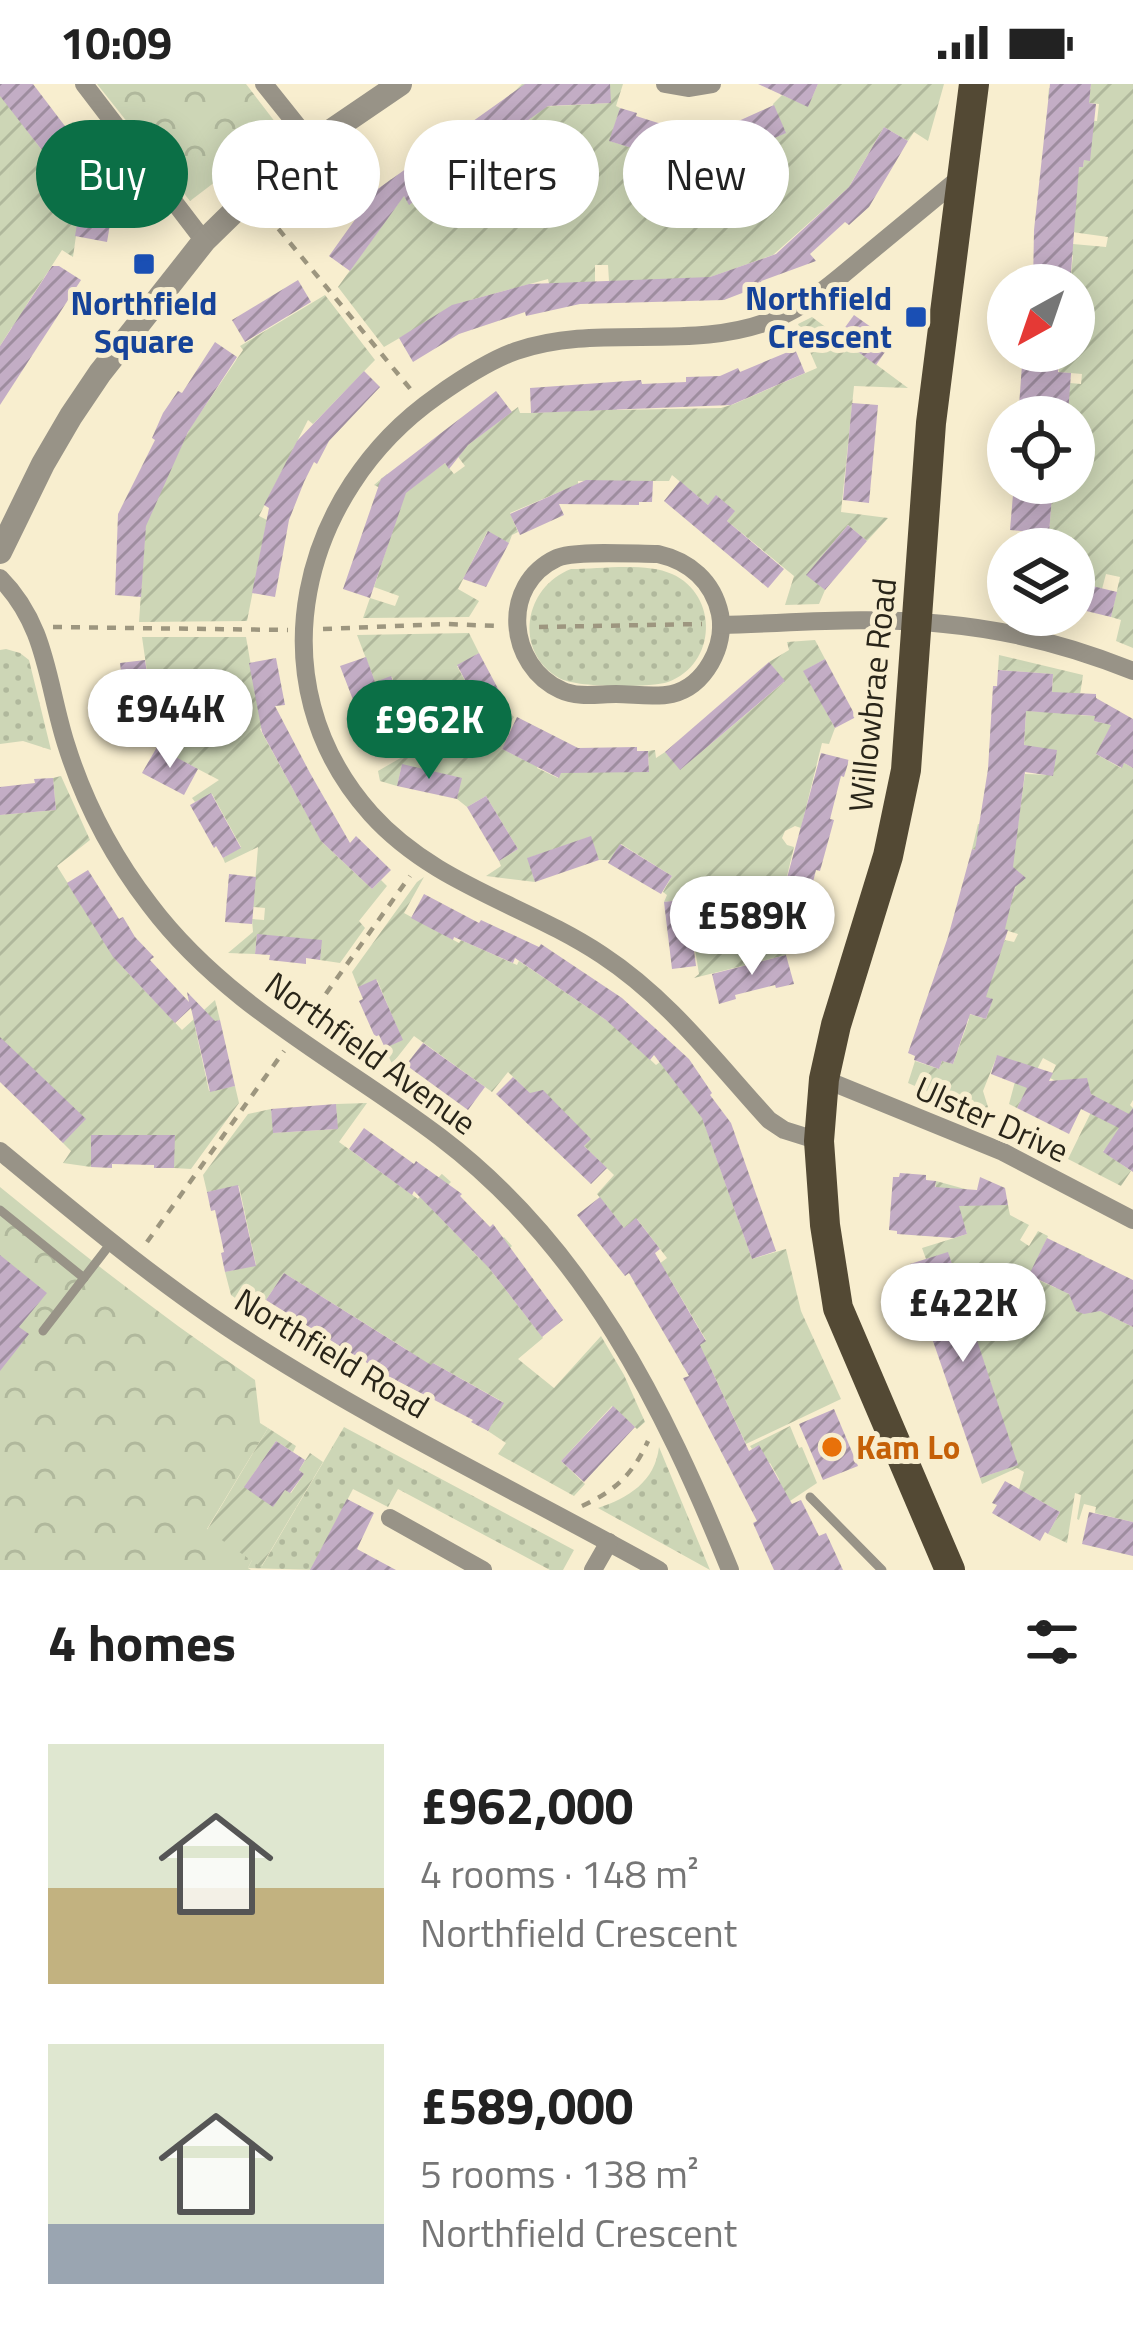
<!DOCTYPE html>
<html lang="en">
<head>
<meta charset="utf-8">
<style>
  :root { --surface:#fff; --page:#f6f6f6; --text:#222; --muted:#767676; --accent:#0b6f46 }
  body { margin:0; font-family:"Titillium Web",sans-serif; background:var(--page); color:var(--text); height:100vh; display:flex; flex-direction:column; font-size:45px; white-space:nowrap }
  * { box-sizing:border-box; margin:0 }
  p { font-size:39px; color:var(--muted) }
  .icon { flex:none; width:66px; height:66px; fill:none; stroke:currentColor; stroke-width:2; stroke-linecap:round; stroke-linejoin:round }
  .map { position:relative; height:1486px; overflow:hidden }
  .side { display:flex; flex-direction:column; background:var(--surface); flex:1 }
  .side>* { flex:none }
  .guide { position:absolute; left:36px; top:36px; width:1062px; height:108px; display:flex; gap:24px }
  .needle { width:78px; rotate:220deg }
  .tools { position:absolute; left:987px; top:180px; display:grid; gap:24px }
  .tools a { display:grid; place-items:center; width:108px; height:108px; border-radius:50%; background:var(--surface); box-shadow:0 6px 30px #0003; font-size:60px }
  .price { position:absolute; translate:-50% -102px; padding:0 27px; border-radius:42px; background:#fff; color:#222; font-size:39px; line-height:78px; filter:drop-shadow(0 3px 6px #0008) }
  .price::after { content:''; position:absolute; left:50%; top:72px; width:36px; height:27px; margin-left:-18px; background:inherit; clip-path:polygon(0 0,100% 0,50% 100%) }
  .price.on { background:var(--accent); color:#fff }
  ul { padding:0; list-style:none }
  li { display:flex; align-items:center; gap:36px; height:300px; padding:0 48px }
  li span { display:grid; place-items:center; flex:none; width:336px; height:240px; border-radius:0px; color:#555 }
  li>.icon { margin-inline-start:auto }
  span .icon { width:144px; height:144px; fill:#fffc; stroke-width:1 }
  li b { font-size:51px }
  h2 { display:flex; justify-content:space-between; align-items:center; height:144px; padding:0 48px; font-size:51px }
  .tag { padding:0 42px; border-radius:54px; background:var(--surface); box-shadow:0 6px 30px #0003; font-size:42px; line-height:108px }
  .tag.on { background:var(--accent); color:#fff }
  .status { display:flex; justify-content:space-between; align-items:center; height:84px; padding:0 60px; background:var(--surface); direction:ltr }
  .status svg { height:33px; fill:currentColor }
  .map>svg:first-child { display:block }
  .grass { fill:url(#grass-dots) }
  .park { fill:url(#park-crowns) }
  .garden { fill:url(#garden-furrows) }
  .building { fill:url(#building-hatch) }
  .lines { fill:none; stroke-linecap:round; stroke-linejoin:round }
  .path { stroke:#9d967f; stroke-width:4.5; stroke-dasharray:9 9; stroke-linecap:butt }
  .service { stroke:#989387; stroke-width:9 }
  .minor { stroke:#989387; stroke-width:18 }
  .tertiary { stroke:#989387; stroke-width:24 }
  .primary { stroke:#534934; stroke-width:30 }
  .transit-dot { fill:#1a4fb4; stroke:#f8eecf; stroke-width:4.5 }
  .food-dot { fill:#e8710a; stroke:#f8eecf; stroke-width:4.5 }
  .labels { text-anchor:middle; dominant-baseline:central; stroke-width:10; stroke-linejoin:round; paint-order:stroke }
  .transit-label { font-size:33px; font-weight:bold; fill:#164399; stroke:#f8eecf; text-anchor:end }
  .street-label { font-size:33px; fill:#292519; stroke:#f8eecf }
  .food-label { font-size:33px; font-weight:bold; fill:#c56008; stroke:#f8eecf; text-anchor:start }
</style>
</head>
<body>
<div class="status"><b>10:09</b><svg viewBox="0 0 49 12"><path d="M0 12V9h3v3zM5 12V6h3v6zM10 12V3h3v9zM15 12V0h3v12zM26 1h20v11H26zM47 4h2v5h-2z"/></svg></div>
<div class="map">
<svg width="1133" height="1486" viewBox="0 0 1133 1486">
  <defs>
    <pattern id="grass-dots" width="8" height="8" patternUnits="userSpaceOnUse" patternTransform="scale(3)"><rect width="8" height="8" fill="#cdd6b6"/><path d="M2 2h.1M6 6h.1" fill="none" stroke="#b0b89c" stroke-width="1.8" stroke-linecap="round"/></pattern>
    <pattern id="park-crowns" width="20" height="18" patternUnits="userSpaceOnUse" patternTransform="scale(3)"><rect width="20" height="18" fill="#cdd6b6"/><path d="M2 6a3 3 0 1 1 6 0M12 15a3 3 0 1 1 6 0" fill="none" stroke="#b0b89c"/></pattern>
    <pattern id="garden-furrows" width="10" height="10" patternUnits="userSpaceOnUse" patternTransform="scale(3)"><rect width="10" height="10" fill="#cdd6b6"/><path d="M-1 1l2-2M0 10L10 0M9 11l2-2" fill="none" stroke="#b0b89c"/></pattern>
    <pattern id="building-hatch" width="6" height="6" patternUnits="userSpaceOnUse" patternTransform="scale(3)"><rect width="6" height="6" fill="#c3adc5"/><path d="M-1 1l2-2M0 6l6-6M5 7l2-2" fill="none" stroke="#9e8d9f"/></pattern>
  </defs>
  <rect width="100%" height="100%" fill="#f8eecf"/>
  <g class="grass">
    <path d="M 571,485 C 599,485 646,478 672,490 C 719,511 717,580 668,598 C 649,604 576,604 559,594 C 513,567 524,503 571,485 Z"/>
    <polygon points="6,565 20,569 29,576 51,666 23,657 0,660 0,566"/>
    <polygon points="344,1343 574,1466 563,1486 550,1486 398,1405 388,1423 353,1405 313,1481 320,1486 248,1484 252,1476 262,1482"/>
    <path d="M 659,1363 L 710,1486 L 598,1424 C 628,1414 655,1398 659,1363 Z"/>
  </g>
  <g class="park">
    <polygon points="97,0 246,0 282,47 190,117"/>
    <path d="M 0,1103 C 83,1171 166,1236 255,1296 L 260,1339 L 268,1344 L 207,1445 L 252,1476 L 248,1484 L 251,1486 L 0,1486 Z"/>
  </g>
  <g class="garden">
    <polygon points="522,0 535,0 537,23 610,19 610,0 623,0 616,22 620,24 610,57 680,79 691,46 699,49 704,48 719,79 785,49 773,20 782,11 808,22 818,0 944,0 928,57 914,48 908,57 884,43 850,101 868,123 847,105 773,171 699,197 609,197 608,181 595,181 595,198 554,223 548,195 460,219 384,263 338,203 400,117 384,101 391,95 410,120 531,34 514,8"/>
    <polygon points="1091,0 1133,0 1133,564 1116,557 1121,536 1111,533 1120,493 1106,490 1102,505 1078,525 1074,524 1072,453 1049,450 1053,399 1074,399 1074,333 1057,333 1057,329 1068,330 1069,312 1059,298 1081,300 1082,290 1059,288 1060,267 1074,267 1074,242 1089,243 1090,235 1074,232 1074,201 1070,201 1073,171 1050,168 1051,158 1106,163 1108,153 1072,148 1058,81 1083,83 1084,76 1090,76 1084,36 1097,37 1099,20 1048,14 1049,4 1090,8"/>
    <polygon points="0,10 58,88 88,67 73,173 62,166 27,220 15,245 12,243 0,262"/>
    <polygon points="325,211 375,276 313,340 308,336 259,432 267,436 247,537 139,538 146,436 190,344 243,266 240,262"/>
    <polygon points="812,233 908,304 854,302 841,428 888,434 867,457 848,441 807,490 825,506 819,520 785,521 794,492 727,437 734,427 717,412 708,421 672,391 669,397 578,397 578,400 510,429 518,448 512,451 509,459 487,448 458,505 479,517 469,533 363,534 370,514 395,522 399,512 374,503 403,415 374,401 387,390 403,410 445,379 454,390 465,382 456,370 518,323 520,329 532,329 616,324 617,326 721,324 734,320 817,284 798,240"/>
    <polygon points="469,549 479,569 457,582 489,641 511,630 514,633 502,652 507,655 502,665 524,676 543,672 537,684 558,694 573,664 649,687 648,667 655,666 656,674 665,668 681,685 784,598 769,578 789,566 787,558 815,556 825,575 804,587 835,644 829,660 822,659 801,744 795,742 785,747 782,754 787,761 794,763 774,846 792,853 786,871 694,894 699,890 687,815 664,818 667,811 663,808 672,792 621,760 611,776 599,776 590,753 528,774 535,798 486,792 501,782 499,777 518,765 486,712 467,723 457,715 461,694 402,681 397,702 380,697 378,687 404,672 393,643 408,636 382,617 398,610 392,593 375,598 357,551"/>
    <polygon points="142,553 246,553 260,634 280,632 260,645 322,758 372,805 381,796 387,802 359,837 365,844 340,879 320,876 257,850 255,870 228,869 253,848 252,835 264,836 265,824 253,823 258,763 225,779 223,774 241,763 212,710 195,718 192,714 219,696 148,659 157,657"/>
    <polygon points="999,571 1083,591 1077,631 1093,632 1095,619 1098,620 1094,637 1103,639 1108,622 1119,627 1096,670 1121,684 1124,679 1133,684 1133,1016 1130,1021 1133,1024 1133,1045 1103,1067 1131,1087 1121,1102 1068,1075 1098,1014 1086,1007 1084,995 1077,995 1071,1005 1050,994 1056,981 1043,974 1017,1024 1009,1020 1020,979 997,972 983,1007 992,1036 908,999 915,977 939,985 942,977 953,980 969,935 959,927 986,935 992,916 976,910 1005,856 1014,858 1018,850 973,836 1008,829 1016,801 1023,795 1019,788 1008,785 1010,776 972,765 978,740 1006,744 1016,755 1025,690 1053,691 1024,662 1026,627 1051,628 1053,590 998,586"/>
    <polygon points="61,692 90,756 57,782 115,875 182,946 215,916 220,936 195,943 209,1007 235,1002 239,1019 191,1085 174,1084 174,1051 91,1051 91,1083 63,1079 71,1067 63,1059 0,953 0,731 56,726 53,694"/>
    <polygon points="424,793 404,829 459,859 461,856 517,881 519,877 612,940 656,981 660,978 702,1033 752,1175 786,1165 801,1227 841,1315 746,1360 706,1274 684,1284 678,1273 706,1256 669,1193 640,1208 634,1199 667,1174 637,1135 624,1144 597,1110 614,1091 584,1062 590,1055 536,1015 508,988 492,1008 414,952 392,980 385,964 402,955 377,896 358,903 352,888 417,798"/>
    <polygon points="367,1019 339,1058 418,1115 442,1090 451,1098 428,1121 480,1175 504,1153 512,1162 489,1184 543,1254 518,1275 554,1304 601,1252 624,1291 645,1338 637,1345 612,1322 561,1377 585,1400 574,1412 498,1370 506,1359 488,1347 503,1318 433,1279 417,1307 393,1294 409,1267 284,1189 266,1216 252,1207 242,1219 231,1211 225,1188 256,1181 239,1102 207,1108 203,1091 248,1030 271,1025 274,1049 337,1045 336,1020"/>
    <polygon points="936,1097 965,1105 965,1121 1008,1121 1010,1131 1029,1141 1020,1156 1029,1162 1038,1147 1048,1152 1030,1192 1056,1204 1074,1167 1085,1172 1067,1209 1077,1215 1076,1227 1089,1229 1092,1223 1133,1243 1133,1438 1095,1429 1096,1423 1084,1420 1079,1436 1077,1435 1081,1411 1075,1409 1067,1459 1048,1450 1060,1428 1019,1405 1024,1388 1017,1384 982,1400 980,1394 997,1388 996,1317 958,1329 952,1311 989,1298 933,1257 930,1247 983,1228 980,1219 964,1224 948,1169 926,1175 922,1164 967,1150 964,1140 922,1152 924,1122 934,1122"/>
    <polygon points="790,1342 799,1364 802,1363 817,1399 781,1423 779,1395 770,1379 761,1383 758,1362 752,1365 750,1362"/>
    <polygon points="268,1344 296,1362 293,1368 276,1357 245,1402 273,1422 285,1406 291,1409 304,1390 299,1386 310,1369 323,1378 261,1483 207,1446"/>
  </g>
  <g class="building">
    <polygon points="0,0 33,0 74,54 48,74 0,12"/>
    <polygon points="525,0 610,0 611,19 548,22 409,121 404,112 350,187 329,172 364,123 358,119"/>
    <polygon points="758,0 818,0 808,23"/>
    <polygon points="1050,0 1091,0 1089,19 1096,20 1090,77 1084,76 1083,83 1079,83 1070,201 1033,201 1034,146"/>
    <polygon points="774,21 786,49 718,79 704,48 721,40 723,44"/>
    <polygon points="620,24 637,29 636,32 690,49 681,79 609,57"/>
    <polygon points="884,43 908,57 869,123 849,141 845,138 810,170 816,177 761,197 763,201 724,216 580,220 526,232 525,228 459,250 413,278 399,254 452,221 529,200 710,193 776,170 849,103"/>
    <polygon points="85,94 117,100 107,158 75,152"/>
    <polygon points="52,182 59,182 81,196 0,321 0,262"/>
    <polygon points="298,196 311,218 245,258 232,236"/>
    <polygon points="854,231 892,258 876,281 838,253"/>
    <polygon points="215,258 237,273 188,348 146,442 141,513 115,511 118,430 155,356 152,354 163,329 178,307 182,309"/>
    <polygon points="795,265 805,289 731,321 531,329 530,304 641,296 642,300 686,298 686,293 720,292 738,284 740,288"/>
    <polygon points="1023,267 1060,267 1058,288 1071,289 1068,330 1022,333 1022,323 1019,322"/>
    <polygon points="364,287 380,303 329,357 317,380 314,378 304,398 289,436 275,513 252,509 269,424 264,421 297,357"/>
    <polygon points="496,307 512,328 468,361 449,385 445,379 406,409 370,514 343,505 381,395"/>
    <polygon points="852,319 878,321 869,419 843,416"/>
    <polygon points="586,396 653,397 652,418 639,418 639,421 559,420 564,431 520,451 510,430"/>
    <polygon points="680,397 708,421 716,411 735,427 727,437 784,485 768,504 664,417"/>
    <polygon points="1014,399 1053,399 1049,450 1010,446"/>
    <polygon points="848,441 867,457 825,506 806,491"/>
    <polygon points="488,447 509,459 486,503 463,495"/>
    <polygon points="1084,500 1117,508 1111,533 1078,525"/>
    <polygon points="479,569 511,629 489,641 457,581"/>
    <polygon points="366,573 375,598 391,592 408,637 393,643 400,664 375,673 340,582"/>
    <polygon points="276,574 285,621 275,622 310,689 350,759 356,752 391,786 372,805 321,757 262,648 249,579"/>
    <polygon points="825,575 856,633 835,644 803,587"/>
    <polygon points="145,576 156,652 129,655 120,579"/>
    <polygon points="769,578 785,597 680,686 665,668"/>
    <polygon points="998,586 1053,590 1052,608 1096,610 1096,614 1133,635 1133,684 1124,679 1122,684 1096,670 1111,641 1094,637 1095,632 1026,627 1024,661 1057,666 1053,692 1025,688 1013,783 1026,794 1015,803 1005,845 1008,846 986,913 993,915 986,935 970,930 953,980 942,977 939,985 914,976 915,972 908,969 948,853 972,765 975,766 988,685 993,602 997,602"/>
    <polygon points="517,633 578,664 637,663 637,667 648,667 649,688 561,689 559,694 502,665"/>
    <polygon points="157,663 198,685 184,711 142,689"/>
    <polygon points="821,669 849,676 844,693 841,692 830,735 834,736 820,787 816,786 801,845 775,838"/>
    <polygon points="402,680 462,694 457,715 397,702"/>
    <polygon points="53,694 56,726 0,731 0,703 35,699 34,695"/>
    <polygon points="211,709 241,764 223,774 216,762 214,764 190,721"/>
    <polygon points="486,712 518,765 499,777 467,723"/>
    <polygon points="591,752 599,776 535,798 527,774"/>
    <polygon points="620,760 672,792 661,810 608,779"/>
    <polygon points="88,786 119,835 123,833 135,853 154,873 150,876 189,918 187,908 215,937 220,936 235,1002 210,1008 191,924 175,939 113,873 67,799"/>
    <polygon points="229,790 256,793 252,840 225,838"/>
    <polygon points="424,810 479,839 481,836 539,863 541,860 622,914 689,975 712,1009 710,1011 731,1039 776,1167 752,1175 702,1034 654,971 650,976 606,936 515,874 513,879 454,853 453,856 411,834"/>
    <polygon points="687,815 696,882 672,885 664,818"/>
    <polygon points="257,850 322,856 320,876 306,874 306,880 269,876 270,871 255,870"/>
    <polygon points="786,871 794,900 776,904 775,901 735,911 736,915 719,920 712,890"/>
    <polygon points="376,895 403,956 385,964 379,951 375,953 359,917 363,915 358,903"/>
    <polygon points="0,953 86,1035 63,1059 0,998"/>
    <polygon points="423,959 485,1003 468,1026 406,981"/>
    <polygon points="997,971 1053,989 1049,997 1087,994 1091,1010 1129,1030 1133,1024 1133,1088 1103,1068 1119,1044 1081,1025 1069,1050 1017,1024 1027,1004 991,990"/>
    <polygon points="513,993 530,1009 543,1006 591,1055 584,1062 607,1084 591,1100 496,1010"/>
    <polygon points="336,1020 338,1045 273,1049 271,1025"/>
    <polygon points="364,1044 414,1080 416,1077 462,1110 460,1112 490,1143 493,1140 563,1236 542,1253 489,1184 414,1107 412,1111 349,1065"/>
    <polygon points="91,1051 175,1051 174,1084 154,1084 154,1081 112,1080 112,1084 91,1083"/>
    <polygon points="900,1089 926,1091 926,1096 936,1097 935,1103 977,1106 980,1093 1005,1104 1008,1121 959,1122 967,1150 954,1154 897,1150 897,1147 889,1146 893,1093 899,1093"/>
    <polygon points="238,1101 256,1182 225,1188 221,1169 224,1168 215,1126 211,1127 207,1108"/>
    <polygon points="600,1113 624,1144 636,1134 660,1165 655,1169 706,1257 700,1261 749,1367 759,1361 792,1420 801,1416 819,1452 826,1449 843,1486 774,1486 753,1439 757,1437 683,1294 689,1292 629,1189 625,1192 577,1131"/>
    <polygon points="1047,1154 1133,1196 1133,1243 1100,1227 1084,1230 1076,1227 1069,1210 1029,1191"/>
    <polygon points="948,1168 1018,1381 980,1394 933,1257 910,1180"/>
    <polygon points="0,1171 47,1209 19,1243 29,1250 0,1287"/>
    <polygon points="284,1189 431,1281 433,1279 504,1319 488,1347 471,1338 473,1336 388,1292 266,1216"/>
    <polygon points="613,1322 635,1343 584,1398 561,1377"/>
    <polygon points="834,1325 858,1382 823,1396 799,1340"/>
    <polygon points="276,1357 305,1376 299,1386 304,1390 290,1409 285,1406 273,1423 244,1403"/>
    <polygon points="1005,1397 1060,1428 1048,1450 1045,1448 1040,1457 992,1429 997,1421 992,1419"/>
    <polygon points="347,1415 374,1429 357,1465 396,1486 310,1486"/>
    <polygon points="1089,1428 1133,1438 1133,1472 1082,1460"/>
  </g>
  <g class="lines">
    <g class="path">
      <polyline points="267,131 412,307"/>
      <polyline points="53,543 288,546"/>
      <polyline points="539,543 702,540"/>
      <polyline points="323,545 446,540 498,542"/>
      <polyline points="305,939 410,792"/>
      <polyline points="147,1158 284,967"/>
      <path d="M 582,1422 C 615,1407 633,1390 648,1357"/>
    </g>
    <g class="service">
      <polyline points="0,1126 84,1194"/>
      <polyline points="43,1247 111,1159"/>
      <polyline points="810,1413 882,1486"/>
    </g>
    <g class="minor">
      <polyline points="84,0 204,157"/>
      <polyline points="264,0 312,60"/>
      <polyline points="665,0 688,4 712,0"/>
      <path d="M 658,470 C 689,477 713,497 720,530 C 726,562 705,602 672,610 C 655,614 633,610 616,610 C 599,610 577,614 561,606 C 508,582 499,501 557,474 C 575,466 634,470 658,470 Z"/>
      <path d="M 0,494 C 47,541 47,600 66,660 C 84,718 113,773 150,821 C 226,922 341,978 440,1053 C 585,1163 663,1321 730,1486"/>
      <path d="M 721,541 C 795,539 870,532 944,540 C 1008,546 1074,563 1133,587"/>
      <polyline points="824,995 1003,1068 1133,1136"/>
      <path d="M 819,1057 L 784,1046 L 769,1036 C 715,977 669,915 602,871 C 525,820 435,801 371,730 C 253,598 300,408 437,312 C 461,295 488,277 516,267 C 600,238 692,269 775,235 C 809,221 836,196 864,173 C 897,146 929,119 962,92"/>
      <path d="M 0,1067 C 82,1135 163,1203 253,1260 C 383,1343 524,1411 659,1486"/>
      <polyline points="390,1434 483,1486"/>
      <polyline points="593,1486 609,1458"/>
    </g>
    <polyline class="tertiary" points="0,468 43,380 71,332 100,289 204,157 251,111 312,60 400,0"/>
    <polyline class="primary" points="950,1486 838,1224 825,1141 819,1057 824,995 836,941 888,772 906,686 931,339 974,0"/>
  </g>
  <g class="transit-dot">
    <rect x="132" y="168" width="24" height="24" rx="6"/>
    <rect x="904" y="221" width="24" height="24" rx="6"/>
  </g>
  <circle class="food-dot" cx="832" cy="1363" r="12"/>
  <g class="labels">
    <g class="transit-label">
      <text x="892" y="214">Northfield<tspan x="892" dy="38">Crescent</tspan></text>
      <text x="144" y="219" text-anchor="middle">Northfield<tspan x="144" dy="38">Square</tspan></text>
    </g>
    <g class="street-label">
      <text transform="translate(872 611) rotate(-84)">Willowbrae Road</text>
      <text transform="translate(371 969) rotate(36)">Northfield Avenue</text>
      <text transform="translate(992 1035) rotate(24)">Ulster Drive</text>
      <text transform="translate(332 1269) rotate(31)">Northfield Road</text>
    </g>
    <g class="food-label">
      <text x="856" y="1363">Kam Lo</text>
    </g>
  </g>
</svg>
<div class="tools">
<a><svg class="needle" viewBox="-14 -14 28 28"><path d="M0-13l5 13h-10z" fill="#e53935"/><path d="M0 13l5-13h-10z" fill="#767676"/></svg></a>
<a><svg class="icon" aria-label="locate" viewBox="0 0 24 24"><circle cx="12" cy="12" r="6"/><path d="M12 2v4M12 18v4M2 12h4M18 12h4"/></svg></a>
<a><svg class="icon" aria-label="layers" viewBox="0 0 24 24"><path d="M12 4l9 5-9 5-9-5zM3 14l9 5 9-5"/></svg></a>
</div>
<b class="price" style="left:170px;top:687px">£944K</b>
<b class="price on" style="left:429px;top:698px">£962K</b>
<b class="price" style="left:752px;top:894px">£589K</b>
<b class="price" style="left:963px;top:1281px">£422K</b>
<div class="guide">
<a class="tag on">Buy</a>
<a class="tag">Rent</a>
<a class="tag">Filters</a>
<a class="tag">New</a>
</div>
</div>
<section class="side">
<h2>4 homes<svg class="icon" aria-label="filters" viewBox="0 0 24 24"><path d="M4 7h16M4 17h16"/><circle cx="9" cy="7" r="2"/><circle cx="15" cy="17" r="2"/></svg></h2>
<ul>
<li><span style="background:linear-gradient(#dfe7d0 60%,#c2b280 0)"><svg class="icon" aria-label="home" viewBox="0 0 24 24"><path d="M3 11l9-7 9 7M6 9v11h12V9"/></svg></span><div><b>£962,000</b><p>4 rooms · 148 m²</p><p>Northfield Crescent</p></div></li>
<li><span style="background:linear-gradient(#dfe7d0 75%,#9aa5b1 0)"><svg class="icon" aria-label="home" viewBox="0 0 24 24"><path d="M3 11l9-7 9 7M6 9v11h12V9"/></svg></span><div><b>£589,000</b><p>5 rooms · 138 m²</p><p>Northfield Crescent</p></div></li>
</ul>
</section>
</body>
</html>
